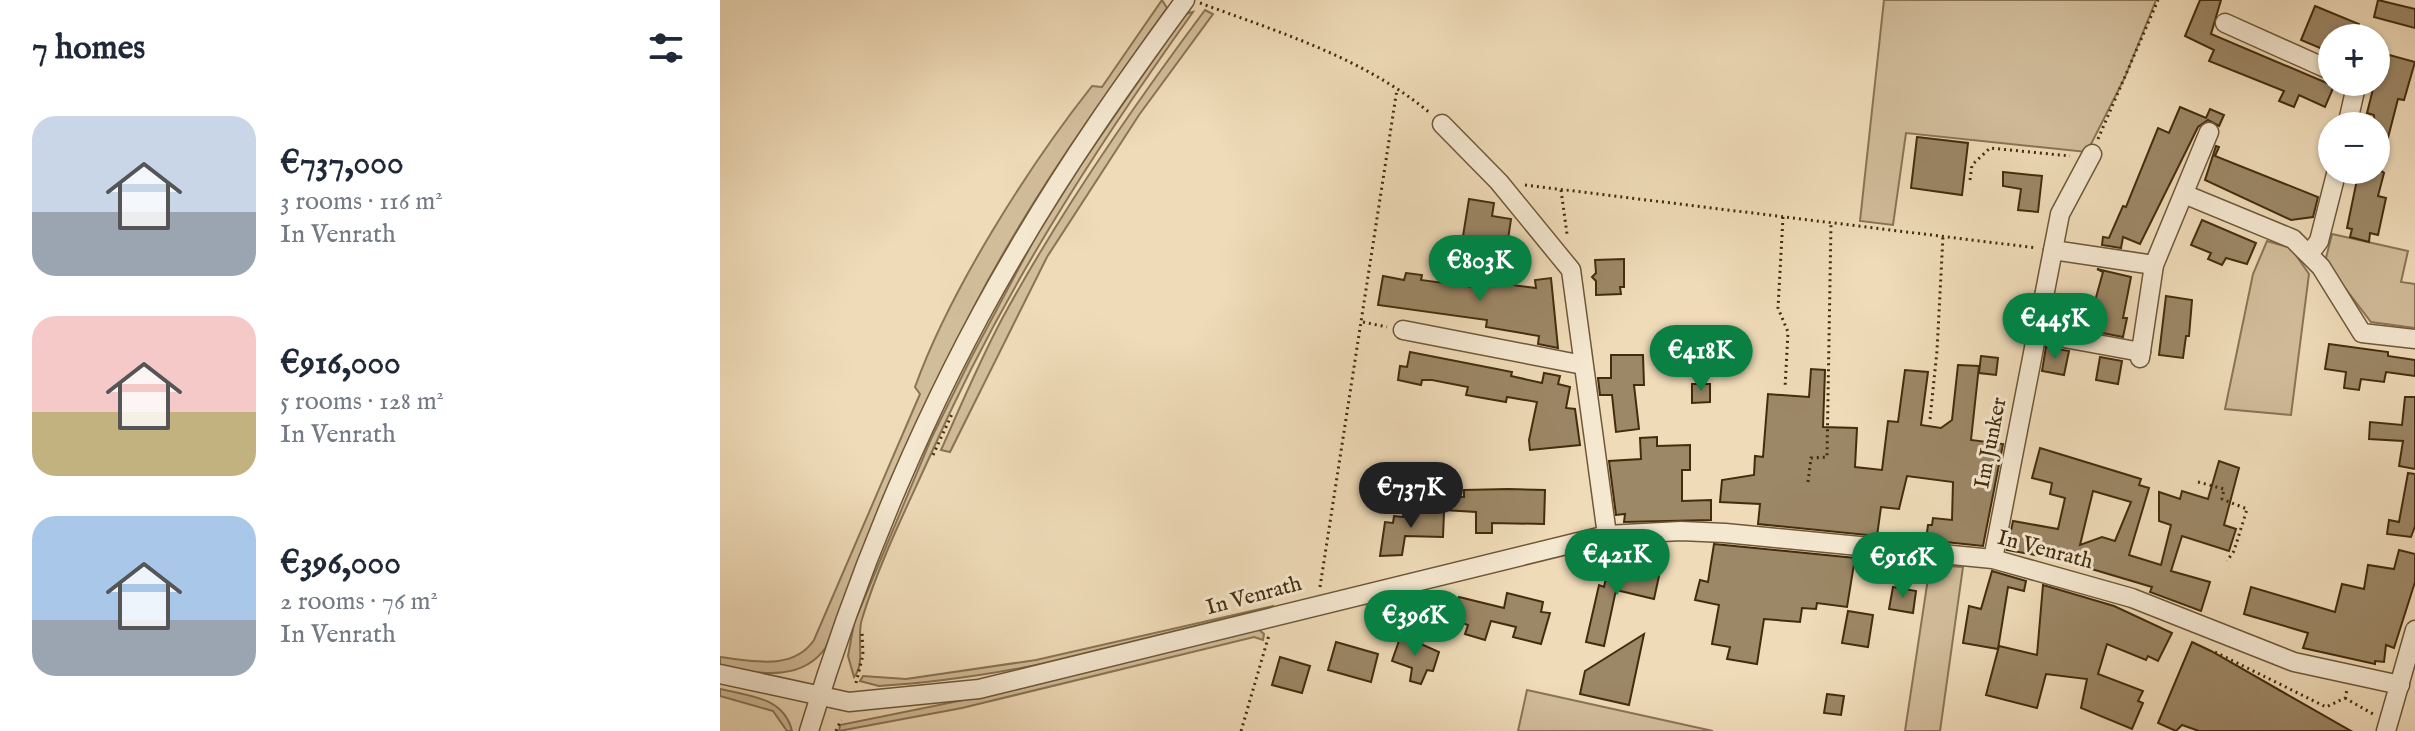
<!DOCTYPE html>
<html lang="en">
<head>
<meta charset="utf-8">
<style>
  :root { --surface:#fff; --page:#f6f6f7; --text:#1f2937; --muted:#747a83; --accent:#0b8043 }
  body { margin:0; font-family:"IM FELL English",serif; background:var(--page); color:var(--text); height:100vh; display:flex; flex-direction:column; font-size:30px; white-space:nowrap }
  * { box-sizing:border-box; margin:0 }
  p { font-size:26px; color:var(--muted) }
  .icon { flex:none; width:44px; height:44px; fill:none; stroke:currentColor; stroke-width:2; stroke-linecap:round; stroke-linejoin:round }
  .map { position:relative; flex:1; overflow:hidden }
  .side { display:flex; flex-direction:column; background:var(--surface); width:720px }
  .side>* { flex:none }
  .tools { position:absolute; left:1598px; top:24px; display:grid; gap:16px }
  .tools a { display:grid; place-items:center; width:72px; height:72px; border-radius:50%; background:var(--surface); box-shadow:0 2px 6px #0004; font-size:40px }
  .price { position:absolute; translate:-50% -68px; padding:0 18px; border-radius:28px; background:var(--accent); color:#fff; font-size:26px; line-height:52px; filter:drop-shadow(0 2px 4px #0008) }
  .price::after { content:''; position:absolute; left:50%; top:48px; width:24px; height:18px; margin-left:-12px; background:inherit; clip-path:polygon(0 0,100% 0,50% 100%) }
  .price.selected { background:#222; color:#fff }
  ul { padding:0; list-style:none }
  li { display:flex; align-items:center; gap:24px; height:200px; padding:0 32px }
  li span { display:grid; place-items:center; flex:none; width:224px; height:160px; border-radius:24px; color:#555 }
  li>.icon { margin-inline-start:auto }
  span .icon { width:96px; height:96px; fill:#fffc; stroke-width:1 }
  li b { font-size:34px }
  h2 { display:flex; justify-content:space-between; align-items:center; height:96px; padding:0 32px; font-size:34px }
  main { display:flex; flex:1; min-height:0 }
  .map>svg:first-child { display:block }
  .green { fill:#d2bd9b; stroke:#8a7454; stroke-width:2 }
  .building { fill:#9c8766; stroke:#432c0d; stroke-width:2; fill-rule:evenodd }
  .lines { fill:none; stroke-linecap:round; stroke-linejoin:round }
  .minor-casing { stroke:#6e5838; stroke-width:21 }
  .path { stroke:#432c0d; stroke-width:3; stroke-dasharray:2 4; stroke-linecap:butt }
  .minor { stroke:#f5e8d1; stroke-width:18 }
  .labels { text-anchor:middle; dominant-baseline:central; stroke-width:6; stroke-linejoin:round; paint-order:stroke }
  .street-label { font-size:22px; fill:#432c0d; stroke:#f5e8d1 }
</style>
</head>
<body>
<main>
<section class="side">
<h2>7 homes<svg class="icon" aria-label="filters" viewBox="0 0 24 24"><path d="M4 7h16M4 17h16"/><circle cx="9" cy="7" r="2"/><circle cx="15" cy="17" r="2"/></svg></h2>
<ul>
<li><span style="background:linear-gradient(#c9d6e8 60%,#9aa5b1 0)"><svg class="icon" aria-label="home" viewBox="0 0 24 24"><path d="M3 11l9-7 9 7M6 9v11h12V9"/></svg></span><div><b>€737,000</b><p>3 rooms · 116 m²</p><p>In Venrath</p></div></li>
<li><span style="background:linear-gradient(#f6c9c9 60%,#c2b280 0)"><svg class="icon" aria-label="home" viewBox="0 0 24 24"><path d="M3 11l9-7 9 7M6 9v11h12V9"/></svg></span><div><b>€916,000</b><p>5 rooms · 128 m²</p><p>In Venrath</p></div></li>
<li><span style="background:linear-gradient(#a9c7e8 65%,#9aa5b1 0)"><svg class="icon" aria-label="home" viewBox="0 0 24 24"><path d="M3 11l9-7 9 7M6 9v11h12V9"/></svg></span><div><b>€396,000</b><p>2 rooms · 76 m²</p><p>In Venrath</p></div></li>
</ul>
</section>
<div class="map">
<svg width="1695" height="731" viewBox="0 0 1695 731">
  <rect width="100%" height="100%" fill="#efdbb8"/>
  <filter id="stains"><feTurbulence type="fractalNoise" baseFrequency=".0025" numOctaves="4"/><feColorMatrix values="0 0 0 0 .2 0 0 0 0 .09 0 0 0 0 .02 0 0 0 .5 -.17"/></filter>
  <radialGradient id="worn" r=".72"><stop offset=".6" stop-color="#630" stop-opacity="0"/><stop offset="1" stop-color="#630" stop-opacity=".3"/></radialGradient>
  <g class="green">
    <path d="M 442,0 L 447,8 C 379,104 310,199 256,303 C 198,414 153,532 106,647 C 82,683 37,673 0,667 L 0,657 C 32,661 73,671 94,640 L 200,394 L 195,387 C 230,290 308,167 372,86 L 382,87 Z"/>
    <polygon points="1164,0 1436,0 1405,77 1367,152 1186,133 1173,225 1140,221"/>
    <path d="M 485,10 L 493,14 L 419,115 L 327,257 L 230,452 L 221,450 C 241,405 260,360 283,317 C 342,209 411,109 485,10 Z"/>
    <path d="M 473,12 C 372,153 280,297 210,456 C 186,509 159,563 142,619 C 136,637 146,663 134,677 L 128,656 L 134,623 L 211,439 L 252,356 L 316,236 L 360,166 L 465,14 Z"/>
    <polygon points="1612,234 1688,251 1681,282 1695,284 1695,328 1651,322 1605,262"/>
    <polygon points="1547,241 1571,248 1589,274 1571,415 1505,409 1533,274"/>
    <polygon points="1210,565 1243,567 1220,731 1185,731"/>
    <path d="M 553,606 L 554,609 C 423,641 294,678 159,686 L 140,681 L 143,676 L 186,679 L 316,660 Z"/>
    <polygon points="538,629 544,634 543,640 534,637 242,708 119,731 120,725 298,689"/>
    <path d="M 0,689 C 29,696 64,697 72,731 L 67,731 L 53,711 L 0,696 Z"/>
    <polygon points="807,690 993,731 798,731"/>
  </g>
  <g class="building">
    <polygon points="1480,0 1501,0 1491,34 1614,86 1605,107 1579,95 1574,107 1559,101 1564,91 1489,61 1494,50 1465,36"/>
    <polygon points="1658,0 1695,9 1695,28 1654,17"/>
    <polygon points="1595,6 1639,24 1636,38 1612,38 1612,53 1581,40"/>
    <polygon points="1662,53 1695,62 1684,100 1678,99 1662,161 1656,160 1654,115 1647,113"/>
    <polygon points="1460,107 1486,118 1490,109 1504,115 1499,126 1488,120 1478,127 1420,244 1403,237 1401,248 1382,245 1383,237 1389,238 1403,206 1406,207 1438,128 1449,133"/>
    <polygon points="1197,137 1248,143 1242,195 1191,188"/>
    <polygon points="1496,146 1499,147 1495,156 1598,197 1593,217 1571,220 1485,180"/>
    <polygon points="1639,170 1660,170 1664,173 1658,196 1666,198 1658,235 1650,233 1649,242 1630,237 1632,229 1627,228"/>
    <polygon points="1283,172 1322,176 1318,212 1298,210 1301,189 1283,186"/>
    <polygon points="749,199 774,203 772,216 791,219 787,246 743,236"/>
    <polygon points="1482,220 1536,243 1527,264 1506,258 1502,265 1488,259 1491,253 1471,245"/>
    <polygon points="904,259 904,287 900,287 901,294 876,295 876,281 872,277 876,273 875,260"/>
    <polygon points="1377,269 1411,277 1403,318 1407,318 1403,337 1367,330 1383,272"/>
    <polygon points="686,273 702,275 701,280 753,287 754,280 816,288 815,280 831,278 838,348 818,344 819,336 766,327 767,320 658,305 663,276 684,280"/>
    <polygon points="1446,296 1472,300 1469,336 1466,336 1463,358 1439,355"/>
    <polygon points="1609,344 1668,352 1668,356 1695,360 1695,376 1666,372 1664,382 1641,379 1639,390 1624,388 1626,372 1605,369"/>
    <polygon points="1326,347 1349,351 1344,375 1322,371"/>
    <polygon points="690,352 792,372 791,376 822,383 824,373 840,376 838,384 850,387 846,408 855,409 860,445 810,450 809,440 817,402 787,397 786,402 763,398 746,395 748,387 712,380 702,380 701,385 678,380 680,366 687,367"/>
    <polygon points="891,355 923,355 924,385 914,385 919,429 896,432 892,395 880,395 878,378 891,378"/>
    <polygon points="1261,356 1278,358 1276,375 1259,373"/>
    <polygon points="1380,357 1402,361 1398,384 1376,380"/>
    <polygon points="1238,365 1259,366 1251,440 1283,444 1263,546 1206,540 1208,525 1212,525 1213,518 1232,520 1233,482 1187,476 1179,509 1161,507 1157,536 1038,524 1040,504 1000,502 1002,480 1034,475 1035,456 1043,457 1048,394 1089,397 1091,369 1105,370 1103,427 1137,428 1135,467 1162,470 1168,421 1178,422 1185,370 1208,372 1201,425 1221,428 1232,420"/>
    <polygon points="972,384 990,384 990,402 972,403"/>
    <polygon points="1685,397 1695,397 1695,469 1679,466 1683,441 1649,439 1650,422 1682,425"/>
    <polygon points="937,437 937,446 970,445 970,470 962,470 962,501 991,500 991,520 904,522 905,514 896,515 889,461 921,459 920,438"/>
    <path d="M 1320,448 L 1421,479 L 1419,485 L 1429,488 L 1409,555 L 1441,565 L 1451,525 L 1439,521 L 1439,492 L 1460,499 L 1462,491 L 1488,499 L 1499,461 L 1519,468 L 1504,525 L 1516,529 L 1509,551 L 1462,536 L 1451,571 L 1490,582 L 1481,611 L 1430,592 L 1432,587 L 1338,559 L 1287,550 L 1293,521 L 1338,529 L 1345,498 L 1330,494 L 1332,483 L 1312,478 ZM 1373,491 L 1411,502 L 1395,541 L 1382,537 L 1360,545 Z"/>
    <polygon points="1688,473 1695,474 1695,526 1691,537 1667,534 1669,520 1679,522"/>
    <polygon points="788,489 825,490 824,524 772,523 772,533 756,533 756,512 724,510 725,496 744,497 744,490"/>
    <polygon points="684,510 724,512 723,537 685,536 682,555 660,556 665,522 673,523 674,516 683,517"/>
    <polygon points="994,544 1135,558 1127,607 1097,603 1096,609 1082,608 1080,622 1044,619 1037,664 1007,659 1010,647 992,644 999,605 975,600 980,580 988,582"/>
    <polygon points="1679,550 1695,554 1695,582 1674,648 1666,645 1664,662 1655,661 1655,664 1583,648 1588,633 1524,614 1531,587 1615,612 1622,584 1644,589 1648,565 1674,569"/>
    <polygon points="889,564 939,576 934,599 896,590 884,646 866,642 879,585 884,587"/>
    <polygon points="1272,571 1306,581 1304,591 1288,587 1278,649 1243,643 1249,606 1261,609"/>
    <polygon points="1323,585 1394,606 1452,633 1438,661 1428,656 1426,660 1387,644 1378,674 1423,691 1418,701 1423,703 1412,729 1361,708 1367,679 1326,674 1317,708 1266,695 1279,646 1317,655"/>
    <polygon points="1173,587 1196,591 1193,613 1169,609"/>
    <polygon points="787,593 823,602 821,612 830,613 821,644 793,637 796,627 771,621 765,640 745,634 748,625 732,619 739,597 784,608"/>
    <polygon points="1128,611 1153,615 1148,647 1122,643"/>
    <polygon points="924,634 909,705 860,694 865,671"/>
    <polygon points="681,635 719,652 713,671 707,670 701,684 690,681 692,668 672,661"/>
    <polygon points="616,642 658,654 651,682 608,670"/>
    <polygon points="1472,642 1491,651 1631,731 1479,731 1462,725 1456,731 1438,723"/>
    <polygon points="560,657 590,666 582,693 552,685"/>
    <polygon points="1107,694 1124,696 1121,715 1104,713"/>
  </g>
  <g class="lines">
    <g class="minor-casing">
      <g id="minor">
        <polyline points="1505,23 1612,71"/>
        <polyline points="722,124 779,182 851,270 887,535"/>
        <polyline points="1627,126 1637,82"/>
        <polyline points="1464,194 1573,239 1601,267 1642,333 1695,339"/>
        <polyline points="1333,250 1434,265"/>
        <polyline points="1590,253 1599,241 1617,170"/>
        <polyline points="683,330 863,365"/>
        <polyline points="1317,333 1421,352"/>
        <polyline points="1420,358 1434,265 1489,132"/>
        <polyline points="1273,559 1340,214 1372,154"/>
        <polyline points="0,674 129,702 259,689 887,535 961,531 1005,533 1273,559 1412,598 1574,662 1680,685"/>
        <path d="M 89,731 C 138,568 209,399 296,252 C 347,164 405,82 465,0"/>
        <polyline points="1666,731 1695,630"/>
      </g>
    </g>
    <g class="path">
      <path d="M 480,3 C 561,33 642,57 710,113"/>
      <polyline points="1378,139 1438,0"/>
      <polyline points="1250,180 1252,165 1270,148 1350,156"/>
      <polyline points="805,185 1317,248"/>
      <polyline points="841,190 847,234"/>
      <polyline points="1063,217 1058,308 1068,332 1065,388"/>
      <polyline points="643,322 667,327"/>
      <polyline points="1210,419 1217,351 1223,236"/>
      <polyline points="213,455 232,414"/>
      <polyline points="1088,482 1091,458 1107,457 1111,223"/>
      <polyline points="1478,482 1504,489 1502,499 1527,509 1514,551 1507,561"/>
      <polyline points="600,587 677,89"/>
      <polyline points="1495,652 1606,707 1625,698 1627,690"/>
      <polyline points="136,683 143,655 142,632"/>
      <polyline points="1625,698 1653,714"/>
      <polyline points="116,731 121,720"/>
      <polyline points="521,731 549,635"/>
    </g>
    <use href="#minor" class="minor"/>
  </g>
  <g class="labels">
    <g class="street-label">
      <text transform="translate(1271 443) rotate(-79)">Im Junker</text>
      <text transform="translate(1325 550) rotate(15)">In Venrath</text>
      <text transform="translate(534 596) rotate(-15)">In Venrath</text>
    </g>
  </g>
  <rect width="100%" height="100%" filter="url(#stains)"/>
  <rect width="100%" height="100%" fill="url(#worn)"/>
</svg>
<div class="tools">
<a>+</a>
<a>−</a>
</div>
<b class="price" style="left:760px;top:303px">€803K</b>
<b class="price" style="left:1335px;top:361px">€445K</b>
<b class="price" style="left:981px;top:393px">€418K</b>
<b class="price selected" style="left:691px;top:530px">€737K</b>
<b class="price" style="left:897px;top:597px">€421K</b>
<b class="price" style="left:1183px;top:600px">€916K</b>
<b class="price" style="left:695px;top:658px">€396K</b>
</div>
</main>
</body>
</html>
